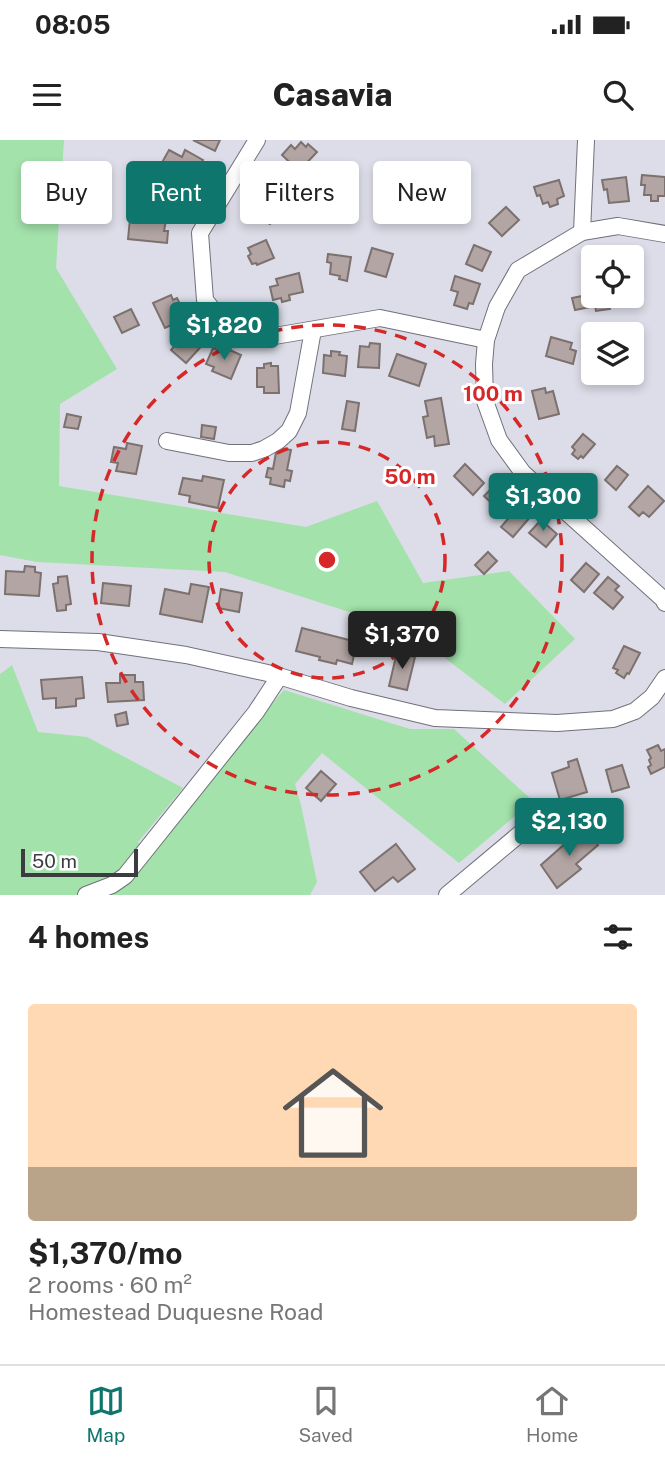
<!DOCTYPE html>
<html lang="en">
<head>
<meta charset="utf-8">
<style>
  :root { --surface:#fff; --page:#f6f6f6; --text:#222; --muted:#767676; --line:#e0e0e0; --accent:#0f766e }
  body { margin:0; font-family:"Public Sans",sans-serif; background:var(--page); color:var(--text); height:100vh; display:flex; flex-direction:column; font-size:26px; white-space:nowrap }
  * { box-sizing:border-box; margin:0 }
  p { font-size:23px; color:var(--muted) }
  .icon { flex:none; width:38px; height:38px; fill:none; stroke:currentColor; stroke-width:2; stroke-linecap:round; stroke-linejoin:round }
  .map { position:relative; height:755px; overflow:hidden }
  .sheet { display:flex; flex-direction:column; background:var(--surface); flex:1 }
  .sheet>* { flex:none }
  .banner { position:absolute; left:21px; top:21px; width:623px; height:63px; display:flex; gap:14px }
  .tools { position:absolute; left:581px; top:105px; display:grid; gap:14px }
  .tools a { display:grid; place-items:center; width:63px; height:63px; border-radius:7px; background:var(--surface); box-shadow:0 4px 10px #0003; font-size:35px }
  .scale { position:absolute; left:21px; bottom:18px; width:117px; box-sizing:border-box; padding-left:7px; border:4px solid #3b3c40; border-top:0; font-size:19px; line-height:24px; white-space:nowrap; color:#3b3c40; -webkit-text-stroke:5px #fff; paint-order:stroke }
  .price { position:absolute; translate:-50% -60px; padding:0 16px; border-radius:7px; background:var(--accent); color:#fff; font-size:23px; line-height:46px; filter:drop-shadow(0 2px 4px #0008) }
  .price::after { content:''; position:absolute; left:50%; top:42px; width:21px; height:16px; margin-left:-10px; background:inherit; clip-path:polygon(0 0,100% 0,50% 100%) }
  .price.selected { background:#222; color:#fff }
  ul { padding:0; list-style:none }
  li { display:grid; align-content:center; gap:14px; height:371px; padding:0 28px }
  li+li { border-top:2px solid var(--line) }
  li span { display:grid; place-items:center; height:217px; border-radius:7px; color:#555 }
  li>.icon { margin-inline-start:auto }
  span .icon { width:126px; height:126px; fill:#fffc; stroke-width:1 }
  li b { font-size:30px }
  h2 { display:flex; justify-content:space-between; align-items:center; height:84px; padding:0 28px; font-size:30px }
  .pill { padding:0 24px; border-radius:7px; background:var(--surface); box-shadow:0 4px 10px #0003; font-size:24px; line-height:63px }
  .pill.selected { background:var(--accent); color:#fff }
  .status { display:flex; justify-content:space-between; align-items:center; height:49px; padding:0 35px; background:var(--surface); direction:ltr }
  .status svg { height:19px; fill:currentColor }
  header { display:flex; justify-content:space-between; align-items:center; height:91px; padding:0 28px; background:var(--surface); font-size:32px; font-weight:800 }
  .tabs { display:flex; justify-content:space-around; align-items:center; height:98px; border-top:2px solid var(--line); background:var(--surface); font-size:19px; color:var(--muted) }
  .tabs a { display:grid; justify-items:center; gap:4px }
  .tabs .selected { color:var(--accent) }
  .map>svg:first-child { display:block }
  .green { fill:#a3e2ab }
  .building { fill:#b2a5a3; stroke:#7c716e; stroke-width:2 }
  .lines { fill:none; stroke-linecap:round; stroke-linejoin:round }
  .minor-casing { stroke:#70717a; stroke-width:18 }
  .minor { stroke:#fff; stroke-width:16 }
  .ring { fill:none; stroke:#d62828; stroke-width:3.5; stroke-dasharray:12 9 }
  .centre { fill:#d62828; stroke:#fff; stroke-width:3.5 }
  .ring-label { font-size:21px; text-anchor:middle; font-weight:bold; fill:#d62828; stroke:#fff; stroke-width:6; stroke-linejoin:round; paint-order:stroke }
</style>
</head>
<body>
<div class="status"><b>08:05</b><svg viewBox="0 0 49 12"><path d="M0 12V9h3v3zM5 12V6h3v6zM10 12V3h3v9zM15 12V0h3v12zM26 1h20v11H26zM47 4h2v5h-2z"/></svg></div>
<header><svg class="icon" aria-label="menu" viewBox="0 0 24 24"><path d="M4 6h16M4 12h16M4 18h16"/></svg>Casavia<svg class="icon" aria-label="search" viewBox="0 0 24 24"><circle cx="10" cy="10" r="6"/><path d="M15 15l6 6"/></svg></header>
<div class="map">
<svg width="665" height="755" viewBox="0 0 665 755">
  <rect width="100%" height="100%" fill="#dcdde8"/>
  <g class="green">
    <polygon points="0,0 64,0 56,128 117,229 60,264 59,346 306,387 377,361 423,443 509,431 575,499 505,564 411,492 225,432 37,422 0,415"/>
    <polygon points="12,525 38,592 87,597 183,648 138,702 150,716 213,632 284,550 410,589 454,589 533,661 459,723 322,613 295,644 301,665 317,742 310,755 0,755 0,534"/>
  </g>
  <g class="building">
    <polygon points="193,0 220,0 215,11"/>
    <polygon points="301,2 306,7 308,4 317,12 299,31 282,15 291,5 295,9"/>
    <polygon points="169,10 182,17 185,10 203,20 199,26 202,28 198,35 195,33 189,45 179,40 182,34 177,31 175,34 160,26"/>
    <polygon points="642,35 665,37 665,56 658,56 658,61 651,61 651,55 644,55 645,45 641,45"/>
    <polygon points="626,37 629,61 609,63 607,49 604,50 602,40"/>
    <polygon points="559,40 564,56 557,59 558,64 550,67 548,62 543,64 540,55 537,56 534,47"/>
    <polygon points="269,43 286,50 270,84 254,77 257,72 252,70 256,61 260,62"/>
    <polygon points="145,46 160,53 163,46 181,54 178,59 182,62 175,78 162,72 161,75 137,63"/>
    <polygon points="506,67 519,80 502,96 489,83"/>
    <polygon points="146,78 166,80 164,91 168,91 167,103 128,99 130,79 146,81"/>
    <polygon points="266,100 274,118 257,125 256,123 252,124 248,116 251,114 248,108"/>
    <polygon points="474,105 491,112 482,131 466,124"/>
    <polygon points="372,108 393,114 386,137 365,131"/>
    <polygon points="328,114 351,117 347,141 339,139 340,136 330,134 331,123 327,122"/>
    <polygon points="299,133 303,152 289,155 290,160 282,162 281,158 273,160 270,147 278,145 276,139"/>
    <polygon points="455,136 480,144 473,164 469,163 467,169 454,165 458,152 451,150"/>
    <polygon points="591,138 593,138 593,156 613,156 614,163 609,163 610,169 596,171 595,166 575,170 572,158 587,155 586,145 593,144"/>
    <polygon points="171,155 173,160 177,158 182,168 172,173 176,183 165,188 153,163"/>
    <polygon points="131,169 139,185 122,193 114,177"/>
    <polygon points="193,189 207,200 186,223 171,210 178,202 176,199 182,192 187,196"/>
    <polygon points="551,197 572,203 570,209 576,211 573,224 546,216"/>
    <polygon points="370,203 380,204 379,228 358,227 360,206 369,207"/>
    <polygon points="223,207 241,215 231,239 212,231 214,227 206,224 213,208 221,211"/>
    <polygon points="331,211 340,212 339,215 347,216 345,236 323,233 324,215 331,216"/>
    <polygon points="397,214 426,224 419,246 389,236"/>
    <polygon points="271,223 271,226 278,226 279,253 264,253 264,247 257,247 257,228 264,228 264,224"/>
    <polygon points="545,248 546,253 553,251 559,274 539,279 532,251"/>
    <polygon points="441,258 449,304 435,306 434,296 427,298 423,277 428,276 425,261"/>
    <polygon points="347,261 359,263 355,291 342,289"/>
    <polygon points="67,274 81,277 78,289 64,287"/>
    <polygon points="202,285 216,287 214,299 201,297"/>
    <polygon points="583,294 595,304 583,318 581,316 578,319 572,314 575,310 572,307"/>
    <polygon points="127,303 142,306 136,334 116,331 118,323 111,322 114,307 126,309"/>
    <polygon points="277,307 291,310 287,330 292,331 290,341 285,340 284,347 270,344 271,338 266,337 268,328 273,329"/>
    <polygon points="465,324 484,343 473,355 454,336"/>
    <polygon points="617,326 628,335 616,350 605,340"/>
    <polygon points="203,336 224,340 218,368 189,362 190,356 179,354 183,338 202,341"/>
    <polygon points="497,343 506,352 510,348 517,354 501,372 484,356"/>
    <polygon points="648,346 664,361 649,377 643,372 639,376 629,367"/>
    <polygon points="519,366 531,376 513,397 501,387"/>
    <polygon points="541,380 557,394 546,407 529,393"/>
    <polygon points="488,412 497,421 484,434 475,425"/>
    <polygon points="586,423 599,434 584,452 571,440"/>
    <polygon points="25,426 35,427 35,432 41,433 39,456 5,454 6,431 24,432"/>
    <polygon points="67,436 71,464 66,465 66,470 57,471 53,444 58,443 58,437"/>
    <polygon points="608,437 619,446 615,450 623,457 613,469 594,453"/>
    <polygon points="103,443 131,446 129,466 101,463"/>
    <polygon points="191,444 209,447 202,482 160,474 165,449 189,454"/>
    <polygon points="221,449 242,453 239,472 218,468"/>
    <polygon points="302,488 357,502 352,524 337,520 336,524 319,520 320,517 296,511"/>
    <polygon points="624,506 640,513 629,534 627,533 624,538 616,533 618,530 613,528"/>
    <polygon points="397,512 415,517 407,550 389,546"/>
    <polygon points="120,535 135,535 135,542 143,542 144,560 108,562 106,543 120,543"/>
    <polygon points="82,537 84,558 76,559 76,566 56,568 56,558 43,559 41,540"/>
    <polygon points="126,572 128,584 117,586 115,575"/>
    <polygon points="658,605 661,611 665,609 665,627 651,634 648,627 651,625 649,620 651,618 647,610"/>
    <polygon points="577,619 587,652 560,660 552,633 569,627 568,622"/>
    <polygon points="622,625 629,647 612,652 606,630"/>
    <polygon points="321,631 336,644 321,661 306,648"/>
    <polygon points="584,687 598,705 576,724 581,729 557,748 541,725"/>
    <polygon points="396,704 415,729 398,742 393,737 375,751 360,732"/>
  </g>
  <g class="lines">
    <g class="minor-casing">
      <g id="minor">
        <polyline points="257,0 200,93 205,160 224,184 257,199 380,178 486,200"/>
        <polyline points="582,92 586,0"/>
        <polyline points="665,94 618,86 582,92 518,130 497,167 486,200 484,224 485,261 499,300 523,333 663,459 665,463"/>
        <polyline points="167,301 229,313 252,313 264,309 278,301 289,291 298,273 313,190"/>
        <polyline points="0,499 98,502 186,515 272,534 351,558 435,578 557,583 613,579 635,571 652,557 665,538"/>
        <polyline points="86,755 112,745 125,736 256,572 279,537"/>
        <polyline points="447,755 528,687"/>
      </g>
    </g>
    <use href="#minor" class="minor"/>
  </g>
  <g class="ring">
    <circle cx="327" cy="420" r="118"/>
    <circle cx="327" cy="420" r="235"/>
  </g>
  <circle cx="327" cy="420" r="10" class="centre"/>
  <g class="ring-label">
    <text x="493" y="261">100 m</text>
    <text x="410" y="344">50 m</text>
  </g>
</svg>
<div class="tools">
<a><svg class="icon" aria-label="locate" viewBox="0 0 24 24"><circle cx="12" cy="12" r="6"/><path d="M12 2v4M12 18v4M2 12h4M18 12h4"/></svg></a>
<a><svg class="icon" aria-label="layers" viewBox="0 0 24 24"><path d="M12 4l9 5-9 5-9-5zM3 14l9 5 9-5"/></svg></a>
</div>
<div class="scale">50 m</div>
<b class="price" style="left:224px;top:222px">$1,820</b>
<b class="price" style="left:543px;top:393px">$1,300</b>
<b class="price selected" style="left:402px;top:531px">$1,370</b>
<b class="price" style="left:569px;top:718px">$2,130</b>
<div class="banner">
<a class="pill">Buy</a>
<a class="pill selected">Rent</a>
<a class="pill">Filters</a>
<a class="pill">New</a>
</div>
</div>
<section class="sheet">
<h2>4 homes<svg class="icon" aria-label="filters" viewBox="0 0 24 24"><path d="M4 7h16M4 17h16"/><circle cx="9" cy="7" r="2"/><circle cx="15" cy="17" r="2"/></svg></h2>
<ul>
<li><span style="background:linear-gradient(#ffd9b3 75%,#b9a48a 0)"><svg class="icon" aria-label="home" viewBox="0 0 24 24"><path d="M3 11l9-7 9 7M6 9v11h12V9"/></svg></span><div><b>$1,370/mo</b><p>2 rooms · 60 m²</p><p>Homestead Duquesne Road</p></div></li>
</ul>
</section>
<nav class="tabs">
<a class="selected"><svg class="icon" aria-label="map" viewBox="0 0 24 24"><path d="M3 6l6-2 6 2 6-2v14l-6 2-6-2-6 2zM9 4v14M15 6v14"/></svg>Map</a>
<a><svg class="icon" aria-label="saved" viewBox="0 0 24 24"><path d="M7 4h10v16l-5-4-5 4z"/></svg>Saved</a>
<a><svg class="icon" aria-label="home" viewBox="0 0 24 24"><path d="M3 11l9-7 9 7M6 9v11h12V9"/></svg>Home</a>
</nav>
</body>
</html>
